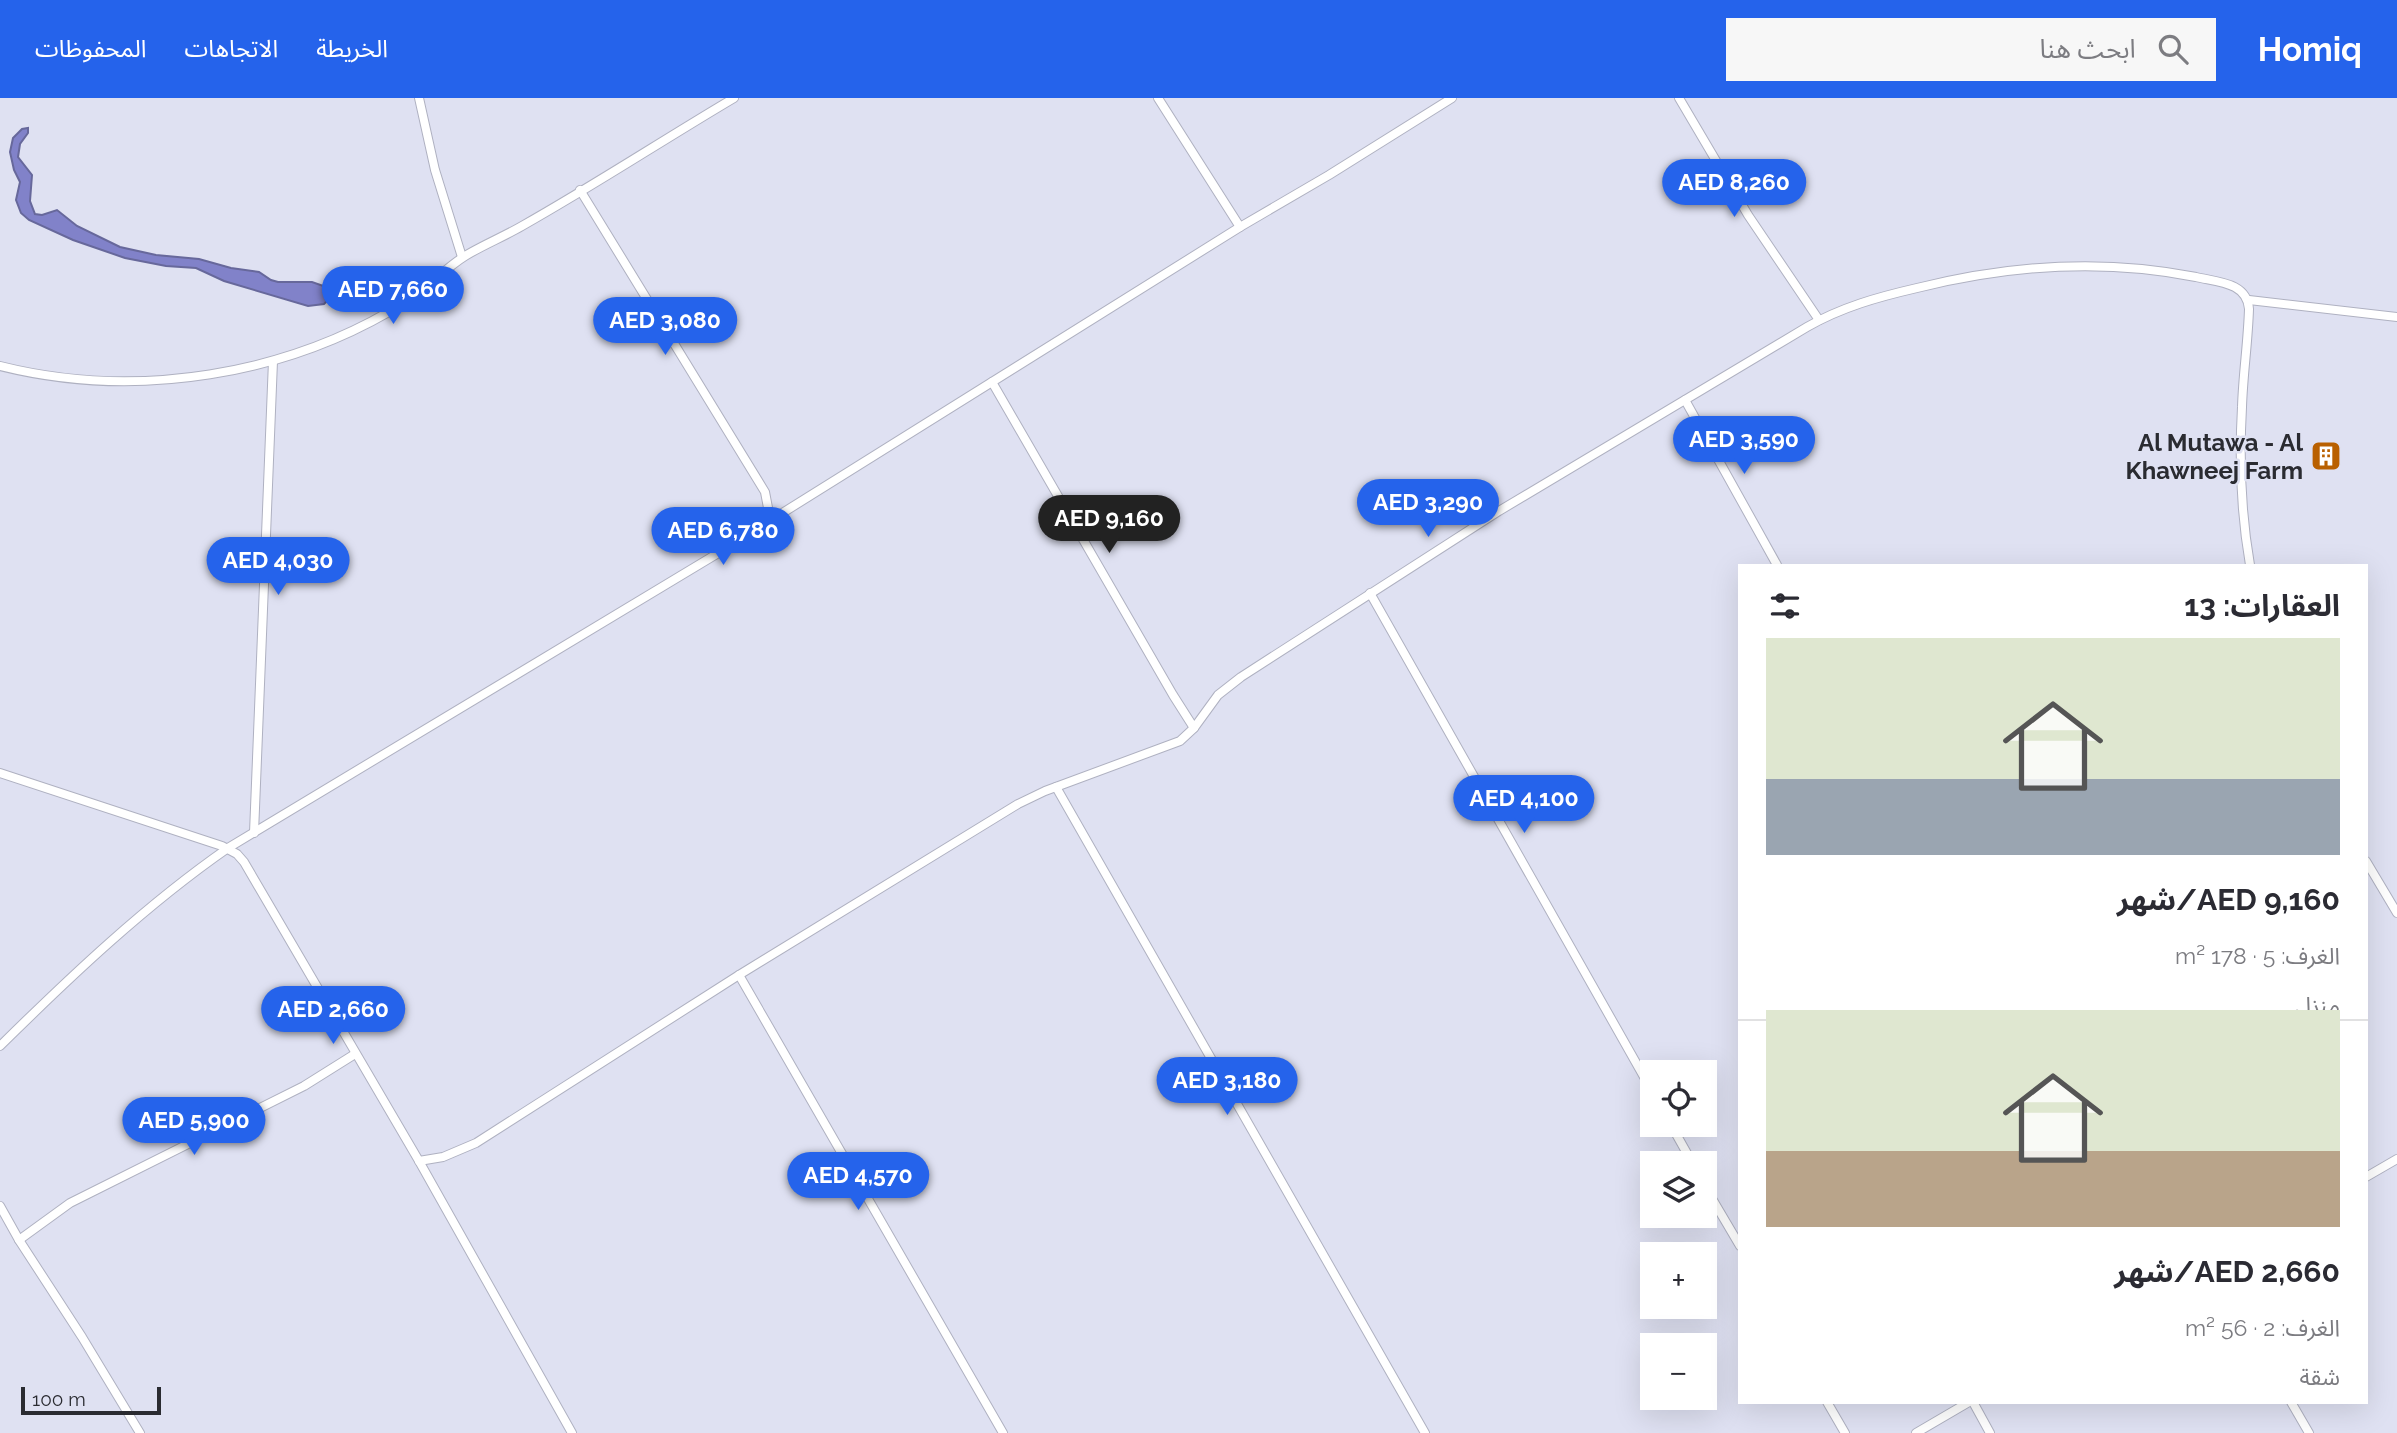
<!DOCTYPE html>
<html lang="ar">
<head>
<meta charset="utf-8">
<style>
  :root { --surface:#fff; --page:#f7f7f7; --text:#2b2b33; --muted:#7c7c81; --line:#e1e1e2; --accent:#2563eb }
  body { margin:0; font-family:Raleway,"Noto Sans Arabic",sans-serif; background:var(--page); color:var(--text); direction:rtl; height:100vh; display:flex; flex-direction:column; font-size:26px; white-space:nowrap }
  * { box-sizing:border-box; margin:0 }
  p { font-size:23px; color:var(--muted) }
  .icon { flex:none; width:38px; height:38px; fill:none; stroke:currentColor; stroke-width:2; stroke-linecap:round; stroke-linejoin:round }
  .map { position:relative; flex:1; overflow:hidden; direction:ltr }
  .side { position:absolute; left:1738px; top:466px; width:630px; height:840px; display:flex; flex-direction:column; background:var(--surface); border-radius:0px; box-shadow:0 7px 28px #0002; direction:rtl }
  .side>* { flex:none }
  .tools { position:absolute; left:1640px; top:962px; display:grid; gap:14px }
  .tools a { display:grid; place-items:center; width:77px; height:77px; border-radius:0px; background:var(--surface); box-shadow:0 7px 28px #0002; font-size:35px }
  .scale { position:absolute; left:21px; bottom:18px; width:140px; box-sizing:border-box; padding-left:7px; border:4px solid #2a2b31; border-top:0; font-size:19px; line-height:24px; white-space:nowrap; color:#2a2b31; -webkit-text-stroke:5px #dfe1f2; paint-order:stroke }
  .price { position:absolute; translate:-50% -60px; padding:0 16px; border-radius:24px; background:var(--accent); color:#fff; font-size:23px; line-height:46px; filter:drop-shadow(0 2px 4px #0008) }
  .price::after { content:''; position:absolute; left:50%; top:42px; width:21px; height:16px; margin-left:-10px; background:inherit; clip-path:polygon(0 0,100% 0,50% 100%) }
  .price.selected { background:#222; color:#fff }
  ul { padding:0; list-style:none }
  li { display:grid; align-content:center; gap:14px; height:371px; padding:0 28px }
  li+li { border-top:2px solid var(--line) }
  li span { display:grid; place-items:center; height:217px; border-radius:0px; color:#555 }
  li>.icon { margin-inline-start:auto }
  span .icon { width:126px; height:126px; fill:#fffc; stroke-width:1 }
  li b { font-size:30px }
  h2 { display:flex; justify-content:space-between; align-items:center; height:84px; padding:0 28px; font-size:30px }
  header { display:flex; align-items:center; gap:42px; box-sizing:border-box; height:98px; padding:0 35px; background:var(--accent); color:#fff }
  header strong { font-size:33px }
  nav { display:flex; gap:38px; margin-inline-start:auto; font-size:24px }
  .search { width:490px; height:63px; background:var(--page); display:flex; align-items:center; gap:18px; box-sizing:border-box; padding:0 24px; border-radius:0px; color:var(--muted); font-size:26px }
  .map>svg:first-child { display:block }
  .water { fill:#8182c9; stroke:#67689b; stroke-width:2 }
  .lines { fill:none; stroke-linecap:round; stroke-linejoin:round }
  .minor-casing { stroke:#afb1c1; stroke-width:10 }
  .minor { stroke:#fff; stroke-width:8 }
  .labels { text-anchor:middle; dominant-baseline:central; stroke-width:5; stroke-linejoin:round; paint-order:stroke }
  .poi-label { font-size:24px; font-weight:bold; fill:#2a2b31; stroke:#dfe1f2; text-anchor:end }
</style>
</head>
<body>
<header>
<strong>Homiq</strong>
<div class="search"><svg class="icon" aria-label="search" viewBox="0 0 24 24"><circle cx="10" cy="10" r="6"/><path d="M15 15l6 6"/></svg>ابحث هنا</div>
<nav><a>الخريطة</a><a>الاتجاهات</a><a>المحفوظات</a></nav>
</header>
<div class="map">
<svg width="2397" height="1335" viewBox="0 0 2397 1335">
  <rect width="100%" height="100%" fill="#dfe1f2"/>
  <polygon class="water" points="28,30 28,35 20,46 18,59 32,77 30,103 35,116 42,117 57,112 77,128 120,149 156,157 199,161 231,170 259,174 271,182 278,184 312,184 329,190 328,202 324,206 308,208 224,183 196,170 166,168 125,160 73,142 29,122 21,115 16,102 20,84 14,72 10,54 13,40 22,31"/>
  <g class="lines">
    <g class="minor-casing">
      <g id="minor">
        <polyline points="419,0 435,72 462,159"/>
        <polyline points="1158,0 1240,129"/>
        <polyline points="1679,0 1748,117 1819,222"/>
        <polyline points="580,92 765,394 769,415 766,425"/>
        <polyline points="2249,202 2397,219"/>
        <path d="M 0,268 C 136,302 288,278 407,203 C 428,190 444,171 465,158 C 483,147 503,139 522,128 C 593,88 663,42 734,0"/>
        <polyline points="992,284 1173,597 1194,630"/>
        <polyline points="1685,302 1777,467"/>
        <polyline points="1370,495 1652,993"/>
        <polyline points="0,675 222,748 237,756 244,764 419,1063 572,1335"/>
        <polyline points="1056,689 1425,1335"/>
        <polyline points="254,735 273,263"/>
        <polyline points="2366,763 2397,815"/>
        <polyline points="739,877 1003,1335"/>
        <path d="M 0,948 C 71,878 146,807 228,750 L 720,454 L 1240,129 L 1329,77 L 1452,0"/>
        <polyline points="1671,1027 1693,1066"/>
        <path d="M 419,1063 L 443,1059 L 476,1045 L 739,877 L 1018,706 L 1045,693 L 1180,643 L 1194,630 L 1218,597 L 1241,579 L 1499,413 L 1807,229 C 1842,209 1878,199 1917,190 C 2009,167 2102,160 2196,179 C 2217,184 2247,184 2249,211 C 2248,244 2243,276 2242,309 C 2239,362 2241,415 2250,467"/>
        <polyline points="2366,1079 2397,1061"/>
        <polyline points="1704,1087 1740,1148"/>
        <polyline points="0,1108 19,1142 82,1239 140,1335"/>
        <polyline points="19,1142 70,1105 304,988 355,956"/>
        <polyline points="1827,1304 1845,1335"/>
        <polyline points="1973,1304 1990,1335"/>
        <polyline points="2291,1304 2309,1335"/>
        <polyline points="1916,1335 1969,1304"/>
      </g>
    </g>
    <use href="#minor" class="minor"/>
  </g>
  <defs>
    <g id="building-square" transform="scale(1.575)"><rect x="-9" y="-9" width="18" height="18" rx="4" fill="#b96000" stroke="#dfe1f2"/><path d="M-4-6H4V6H1V3H-1V6H-4ZM-2.5-4.3h1.7v1.8h-1.7ZM.8-4.3h1.7v1.8H.8ZM-2.5-1h1.7V.8h-1.7ZM.8-1h1.7V.8H.8Z" fill="#fff"/></g>
  </defs>
  <g fill-rule="evenodd">
    <use href="#building-square" x="2326" y="358"/>
  </g>
  <g class="labels">
    <g class="poi-label">
      <text x="2303" y="344">Al Mutawa - Al<tspan x="2303" dy="28">Khawneej Farm</tspan></text>
    </g>
  </g>
</svg>
<div class="tools">
<a><svg class="icon" aria-label="locate" viewBox="0 0 24 24"><circle cx="12" cy="12" r="6"/><path d="M12 2v4M12 18v4M2 12h4M18 12h4"/></svg></a>
<a><svg class="icon" aria-label="layers" viewBox="0 0 24 24"><path d="M12 4l9 5-9 5-9-5zM3 14l9 5 9-5"/></svg></a>
<a>+</a>
<a>−</a>
</div>
<div class="scale">100 m</div>
<b class="price" style="left:1734px;top:121px">AED 8,260</b>
<b class="price" style="left:393px;top:228px">AED 7,660</b>
<b class="price" style="left:665px;top:259px">AED 3,080</b>
<b class="price" style="left:1744px;top:378px">AED 3,590</b>
<b class="price" style="left:1428px;top:441px">AED 3,290</b>
<b class="price selected" style="left:1109px;top:457px">AED 9,160</b>
<b class="price" style="left:723px;top:469px">AED 6,780</b>
<b class="price" style="left:278px;top:499px">AED 4,030</b>
<b class="price" style="left:1524px;top:737px">AED 4,100</b>
<b class="price" style="left:333px;top:948px">AED 2,660</b>
<b class="price" style="left:1227px;top:1019px">AED 3,180</b>
<b class="price" style="left:194px;top:1059px">AED 5,900</b>
<b class="price" style="left:858px;top:1114px">AED 4,570</b>
<section class="side">
<h2>العقارات: 13<svg class="icon" aria-label="filters" viewBox="0 0 24 24"><path d="M4 7h16M4 17h16"/><circle cx="9" cy="7" r="2"/><circle cx="15" cy="17" r="2"/></svg></h2>
<ul>
<li><span style="background:linear-gradient(#dfe7d0 65%,#9aa5b1 0)"><svg class="icon" aria-label="home" viewBox="0 0 24 24"><path d="M3 11l9-7 9 7M6 9v11h12V9"/></svg></span><div><b>AED 9,160/شهر</b><p>الغرف: 5 · 178 m²</p><p>منزل</p></div></li>
<li><span style="background:linear-gradient(#dfe7d0 65%,#b9a48a 0)"><svg class="icon" aria-label="home" viewBox="0 0 24 24"><path d="M3 11l9-7 9 7M6 9v11h12V9"/></svg></span><div><b>AED 2,660/شهر</b><p>الغرف: 2 · 56 m²</p><p>شقة</p></div></li>
</ul>
</section>
</div>
</body>
</html>
